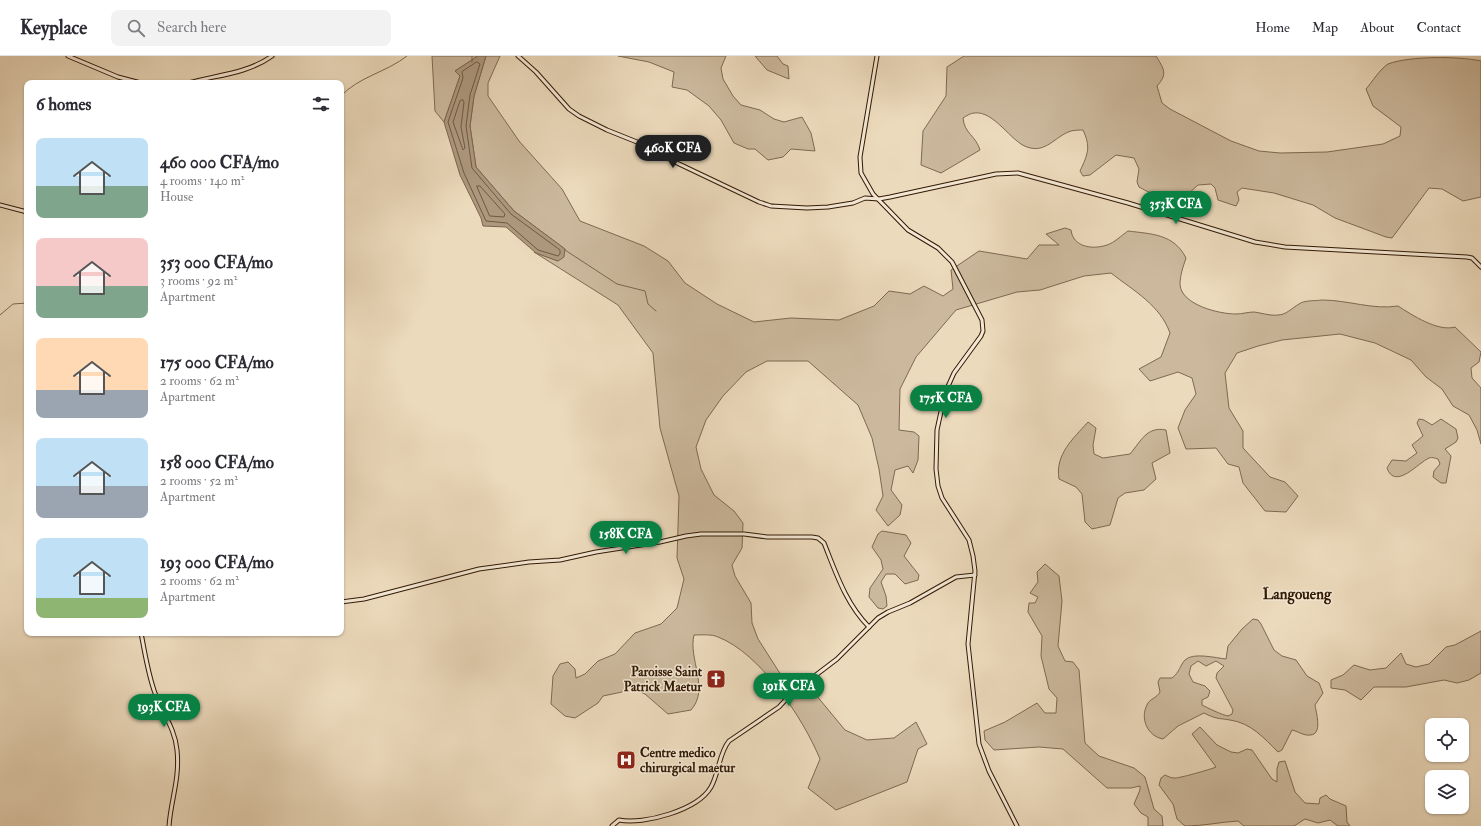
<!DOCTYPE html>
<html lang="en">
<head>
<meta charset="utf-8">
<style>
  :root { --surface:#fff; --page:#f2f2f3; --text:#2b2b33; --muted:#7c7c81; --line:#e1e1e2; --accent:#0b8043 }
  body { margin:0; font-family:"IM FELL Double Pica",serif; background:var(--page); color:var(--text); height:100vh; display:flex; flex-direction:column; font-size:15px; white-space:nowrap }
  * { box-sizing:border-box; margin:0 }
  p { font-size:13px; color:var(--muted) }
  .icon { flex:none; width:22px; height:22px; fill:none; stroke:currentColor; stroke-width:2; stroke-linecap:round; stroke-linejoin:round }
  .map { position:relative; flex:1; overflow:hidden }
  .panel { position:absolute; left:24px; top:24px; width:320px; height:556px; display:flex; flex-direction:column; background:var(--surface); border-radius:8px; box-shadow:0 1px 3px #0004 }
  .panel>* { flex:none }
  .fabs { position:absolute; left:1425px; top:662px; display:grid; gap:8px }
  .fabs a { display:grid; place-items:center; width:44px; height:44px; border-radius:8px; background:var(--surface); box-shadow:0 1px 3px #0004; font-size:20px }
  .price { position:absolute; translate:-50% -34px; padding:0 9px; border-radius:14px; background:var(--accent); color:#fff; font-size:13px; line-height:26px; filter:drop-shadow(0 1px 2px #0008) }
  .price::after { content:''; position:absolute; left:50%; top:24px; width:12px; height:9px; margin-left:-6px; background:inherit; clip-path:polygon(0 0,100% 0,50% 100%) }
  .price.current { background:#222; color:#fff }
  ul { padding:0; list-style:none }
  li { display:flex; align-items:center; gap:12px; height:100px; padding:0 12px }
  li span { display:grid; place-items:center; flex:none; width:112px; height:80px; border-radius:8px; color:#555 }
  li>.icon { margin-inline-start:auto }
  span .icon { width:48px; height:48px; fill:#fffc; stroke-width:1 }
  li b { font-size:17px }
  h2 { display:flex; justify-content:space-between; align-items:center; height:48px; padding:0 12px; font-size:17px }
  header { display:flex; align-items:center; gap:24px; box-sizing:border-box; height:56px; padding:0 20px; background:var(--surface); border-bottom:1px solid var(--line) }
  header strong { font-size:19px }
  nav { display:flex; gap:22px; margin-inline-start:auto; font-size:14px }
  .search { width:280px; height:36px; background:var(--page); display:flex; align-items:center; gap:10px; box-sizing:border-box; padding:0 14px; border-radius:8px; color:var(--muted); font-size:15px }
  .map>svg:first-child { display:block }
  .green { fill:#ccb99d; stroke:#7f6951; fill-rule:evenodd }
  .water { fill:#ad987e; stroke:#7c654e }
  .lines { fill:none; stroke-linecap:round; stroke-linejoin:round }
  .shore { stroke:#705842; stroke-width:1 }
  .stream { stroke:#7c654e; stroke-width:1 }
  .secondary-casing { stroke:#321905; stroke-width:5 }
  .secondary { stroke:#f3e7d3; stroke-width:3 }
  .labels { text-anchor:middle; dominant-baseline:central; stroke-width:3; stroke-linejoin:round; paint-order:stroke }
  .poi-label { font-size:13px; font-weight:bold; fill:#321905; stroke:#f3e7d3; text-anchor:end }
  .quarter-label { font-size:15px; font-weight:bold; fill:#321905; stroke:#f3e7d3 }
</style>
</head>
<body>
<header>
<strong>Keyplace</strong>
<div class="search"><svg class="icon" aria-label="search" viewBox="0 0 24 24"><circle cx="10" cy="10" r="6"/><path d="M15 15l6 6"/></svg>Search here</div>
<nav><a>Home</a><a>Map</a><a>About</a><a>Contact</a></nav>
</header>
<div class="map">
<svg width="1481" height="770" viewBox="0 0 1481 770">
  <rect width="100%" height="100%" fill="#ecdabc"/>
  <filter id="stains"><feTurbulence type="fractalNoise" baseFrequency=".005" numOctaves="4"/><feColorMatrix values="0 0 0 0 .2 0 0 0 0 .09 0 0 0 0 .02 0 0 0 .5 -.17"/></filter>
  <radialGradient id="worn" r=".72"><stop offset=".6" stop-color="#630" stop-opacity="0"/><stop offset="1" stop-color="#630" stop-opacity=".3"/></radialGradient>
  <g class="green">
    <polygon points="432,0 478,0 455,15 460,20 444,66 435,55"/>
    <path d="M 486,0 L 500,0 L 488,27 L 488,40 L 519,85 L 562,133 L 580,165 L 644,190 L 668,205 L 685,227 L 717,248 L 754,266 L 791,262 L 839,264 L 874,250 L 889,235 L 910,238 L 924,230 L 943,240 L 953,233 L 951,214 L 979,195 L 1027,203 L 1039,189 L 1059,189 L 1046,178 L 1065,172 L 1071,174 C 1073,191 1092,194 1107,189 C 1114,187 1122,179 1128,175 C 1152,178 1174,178 1186,202 C 1183,211 1180,219 1180,229 C 1182,249 1219,258 1236,258 C 1242,258 1248,256 1254,256 C 1262,257 1270,260 1278,259 C 1286,259 1292,252 1299,248 C 1304,244 1316,245 1322,244 C 1348,244 1373,254 1398,250 C 1412,259 1438,276 1455,271 L 1481,296 L 1479,306 L 1471,312 L 1472,322 L 1481,332 L 1481,388 L 1477,374 L 1469,359 L 1453,350 L 1442,333 L 1426,321 L 1411,304 L 1375,287 L 1340,278 L 1282,284 L 1258,290 L 1237,297 L 1225,317 L 1229,352 L 1243,375 L 1243,392 L 1270,421 L 1285,426 L 1298,440 L 1286,456 L 1265,455 L 1243,427 L 1239,411 L 1228,408 L 1216,392 L 1186,393 L 1178,372 L 1185,354 L 1196,338 L 1192,322 L 1178,316 L 1150,325 L 1139,313 L 1161,301 L 1170,277 C 1160,249 1134,235 1111,217 L 1084,220 L 1040,234 L 1017,236 L 956,254 L 916,301 L 900,333 L 899,374 L 914,376 L 919,380 L 918,404 L 913,417 L 908,410 L 895,414 L 891,434 L 902,449 L 900,459 L 888,470 L 876,454 L 883,440 L 879,413 L 872,382 L 858,349 L 808,305 L 767,305 L 746,316 L 723,340 L 706,364 L 696,391 L 701,413 L 714,439 L 734,455 L 743,467 L 742,492 L 732,509 L 735,520 L 751,547 L 752,567 L 758,583 L 781,619 L 816,639 L 845,674 L 867,684 L 894,682 L 916,666 L 927,688 L 918,693 L 907,726 L 836,754 L 808,732 L 820,703 C 803,662 760,597 718,581 C 712,578 701,579 694,579 C 688,603 710,633 691,654 L 668,658 L 645,638 L 628,630 L 622,636 L 603,640 L 598,647 L 575,662 L 565,660 L 551,648 L 553,620 L 560,608 L 568,606 L 575,613 L 576,622 L 585,618 L 598,605 L 615,598 L 635,577 L 661,568 L 677,552 L 684,523 L 677,502 L 679,440 L 660,372 L 653,297 L 618,249 L 534,196 L 558,205 L 565,193 L 514,155 L 476,111 L 470,70 L 474,40 Z"/>
    <polygon points="618,0 726,0 721,12 723,23 733,40 741,49 760,54 774,63 784,66 802,61 811,77 815,95 791,93 783,101 768,104 755,93 748,93 734,87 721,64 709,50 687,34 672,31 674,16 649,6"/>
    <polygon points="755,0 777,0 783,8 788,10 789,23 767,14"/>
    <path d="M 964,0 L 1156,0 C 1164,13 1168,18 1157,30 L 1162,47 L 1170,53 L 1231,85 L 1259,95 L 1280,97 L 1327,96 L 1383,88 L 1400,80 L 1401,71 L 1373,50 L 1366,33 C 1372,26 1380,13 1388,8 C 1409,0 1458,0 1481,5 L 1481,141 L 1463,145 L 1442,133 L 1429,132 L 1392,182 L 1386,181 L 1335,162 L 1313,149 L 1274,137 L 1242,132 L 1237,136 L 1239,144 L 1236,150 L 1218,144 L 1215,132 L 1211,128 L 1198,129 L 1188,138 L 1156,140 L 1139,131 L 1137,126 L 1139,113 L 1134,102 L 1116,99 L 1090,119 L 1083,120 L 1080,115 C 1088,98 1091,91 1083,74 C 1080,74 1075,74 1071,75 C 1055,80 1046,98 1027,91 C 1011,86 994,54 974,57 C 971,57 966,60 963,62 C 964,77 976,80 980,94 L 941,117 L 921,109 L 923,75 L 946,40 L 947,11 Z"/>
    <path d="M 1419,363 L 1424,364 L 1432,369 L 1441,363 L 1456,373 L 1458,382 L 1456,386 L 1445,393 L 1451,400 L 1446,427 L 1441,427 L 1433,421 L 1434,415 L 1440,408 L 1438,403 C 1435,402 1432,401 1429,402 C 1419,406 1395,435 1387,412 L 1392,404 L 1406,405 L 1417,397 L 1412,389 L 1423,380 L 1417,367 Z"/>
    <path d="M 1088,366 L 1096,372 L 1093,389 L 1094,398 L 1103,402 L 1130,398 C 1141,385 1147,370 1166,374 L 1170,397 L 1152,407 L 1156,423 L 1144,434 L 1125,437 L 1118,442 L 1110,469 L 1092,473 L 1085,466 L 1082,438 L 1076,431 L 1059,423 C 1055,398 1073,383 1088,366 Z"/>
    <polygon points="882,475 906,479 911,487 904,500 919,519 918,524 905,528 895,518 886,518 881,526 886,540 887,550 883,553 878,552 869,541 870,532 883,513 881,504 872,491 878,478"/>
    <polygon points="1045,508 1059,520 1062,545 1058,590 1065,605 1073,606 1079,614 1085,687 1099,700 1134,712 1145,721 1154,753 1162,760 1163,770 1148,770 1148,761 1141,757 1134,748 1140,734 1140,730 1131,732 1107,732 1063,693 1039,691 994,694 985,684 984,675 1005,666 1037,647 1045,657 1056,657 1057,642 1049,633 1041,600 1042,580 1028,556 1029,547 1035,547 1038,541 1030,537 1038,526 1037,516"/>
    <path d="M 1253,563 L 1258,564 L 1261,568 L 1274,594 L 1282,600 L 1296,604 L 1307,620 L 1319,627 L 1323,637 L 1315,649 C 1316,656 1323,679 1310,679 C 1304,680 1297,675 1292,674 L 1282,694 L 1278,696 C 1264,682 1251,667 1230,664 C 1217,662 1216,663 1204,657 L 1178,670 L 1163,683 C 1147,680 1140,662 1147,649 C 1149,643 1157,642 1160,636 L 1158,626 L 1160,622 L 1172,622 C 1180,616 1180,609 1185,604 C 1193,596 1216,602 1226,603 L 1228,590 L 1242,573 ZM 1198,605 L 1206,610 L 1216,605 L 1224,610 L 1217,617 L 1216,622 L 1233,654 L 1232,658 L 1228,660 C 1222,659 1208,652 1202,649 L 1202,644 L 1208,641 L 1210,635 L 1205,630 L 1193,626 L 1189,618 L 1191,610 Z"/>
    <polygon points="1481,575 1481,617 1469,624 1457,627 1444,624 1406,631 1374,631 1361,644 1345,634 1331,632 1331,624 1343,619 1354,609 1370,614 1386,612 1401,597 1406,608 1416,611 1429,608 1446,591 1455,589"/>
    <path d="M 1200,671 L 1217,689 L 1231,696 L 1238,697 L 1247,693 L 1252,694 L 1272,723 L 1277,726 L 1277,713 L 1279,706 L 1285,705 L 1295,736 L 1305,747 L 1319,748 L 1320,742 L 1326,739 L 1330,743 L 1346,750 L 1347,766 L 1350,770 L 1338,770 L 1330,764 L 1318,767 L 1305,763 L 1294,770 L 1244,770 L 1238,765 C 1220,766 1204,770 1185,770 L 1177,763 L 1173,748 L 1159,729 L 1161,722 L 1165,719 C 1167,720 1171,722 1174,722 C 1177,723 1212,713 1216,711 L 1192,678 Z"/>
  </g>
  <polygon class="water" points="478,0 486,0 474,40 470,70 476,111 514,155 565,193 564,201 558,205 536,197 506,171 483,170 481,162 460,119 444,66 460,20 455,15"/>
  <g class="lines">
    <g class="shore">
      <polygon points="477,6 480,8 470,39 466,70 472,112 511,158 560,194 560,198 558,200 538,194 507,167 486,165 464,117 448,66 463,22 462,16"/>
      <polygon points="463,44 464,46 461,71 465,92 463,94 453,66 460,45"/>
      <polygon points="477,130 480,130 505,158 504,161 490,160"/>
    </g>
    <g class="stream">
      <polyline points="472,6 472,0"/>
      <path d="M 341,40 C 358,21 387,16 407,0"/>
      <polyline points="565,194 617,228 645,235 648,248 656,255"/>
      <polyline points="0,259 13,248 27,247"/>
    </g>
    <g class="secondary-casing">
      <g id="secondary">
        <polyline points="68,0 118,21 141,27"/>
        <polyline points="518,0 536,16 569,53 579,60 607,74 652,92 677,107 759,146 771,150 807,152 828,151 853,147 865,142 879,143 890,141 996,118 1018,117 1128,147 1255,186 1285,191 1467,201 1472,202 1481,211"/>
        <polyline points="877,0 860,101 861,117 873,138 908,174 938,192 952,206 982,264 983,275 981,280 954,317 945,337 937,374 936,413 938,430 942,442 969,484 973,500 975,515 968,588 979,688 989,715 1017,770"/>
        <path d="M 188,27 C 216,19 247,18 272,0"/>
        <polyline points="0,149 27,156"/>
        <path d="M 341,546 L 364,543 L 479,513 L 529,506 L 560,504 L 596,496 L 660,486 L 686,480 L 701,478 L 744,478 L 767,481 L 812,481 L 818,482 L 824,487 C 836,517 846,548 869,571"/>
        <path d="M 141,577 C 145,597 148,618 155,637 C 162,657 175,672 177,694 C 180,723 171,743 169,770"/>
        <path d="M 612,770 L 619,764 C 644,769 698,754 711,731 C 719,717 719,697 729,685 L 779,651 L 791,638 L 837,603 L 878,562 L 888,556 L 910,547 L 956,521 L 975,519"/>
      </g>
    </g>
    <use href="#secondary" class="secondary"/>
  </g>
  <defs>
    <g id="church-square" transform="scale(1)"><rect x="-9" y="-9" width="18" height="18" rx="4" fill="#8f2418" stroke="#f3e7d3"/><path d="M-1.2-6h2.4v3.5h3.3v2.4h-3.3V6h-2.4V-.1h-3.3v-2.4h3.3Z" fill="#fff"/></g>
    <g id="hospital-square" transform="scale(1)"><rect x="-9" y="-9" width="18" height="18" rx="4" fill="#8f2418" stroke="#f3e7d3"/><path d="M-5-5h3v3.5h4V-5h3V5h-3V1.5h-4V5h-3Z" fill="#fff"/></g>
  </defs>
  <g fill-rule="evenodd">
    <use href="#church-square" x="716" y="623"/>
    <use href="#hospital-square" x="626" y="704"/>
  </g>
  <g class="labels">
    <g class="poi-label">
      <text x="702" y="616">Paroisse Saint<tspan x="702" dy="15">Patrick Maetur</tspan></text>
      <text x="640" y="697" text-anchor="start">Centre medico<tspan x="640" dy="15">chirurgical maetur</tspan></text>
    </g>
    <g class="quarter-label">
      <text x="1297" y="538">Langoueng</text>
    </g>
  </g>
  <rect width="100%" height="100%" filter="url(#stains)"/>
  <rect width="100%" height="100%" fill="url(#worn)"/>
</svg>
<div class="fabs">
<a><svg class="icon" aria-label="locate" viewBox="0 0 24 24"><circle cx="12" cy="12" r="6"/><path d="M12 2v4M12 18v4M2 12h4M18 12h4"/></svg></a>
<a><svg class="icon" aria-label="layers" viewBox="0 0 24 24"><path d="M12 4l9 5-9 5-9-5zM3 14l9 5 9-5"/></svg></a>
</div>
<b class="price current" style="left:673px;top:113px">460K CFA</b>
<b class="price" style="left:1176px;top:169px">353K CFA</b>
<b class="price" style="left:946px;top:363px">175K CFA</b>
<b class="price" style="left:626px;top:499px">158K CFA</b>
<b class="price" style="left:789px;top:651px">191K CFA</b>
<b class="price" style="left:164px;top:672px">193K CFA</b>
<section class="panel">
<h2>6 homes<svg class="icon" aria-label="filters" viewBox="0 0 24 24"><path d="M4 7h16M4 17h16"/><circle cx="9" cy="7" r="2"/><circle cx="15" cy="17" r="2"/></svg></h2>
<ul>
<li><span style="background:linear-gradient(#bfe0f5 60%,#7fa58c 0)"><svg class="icon" aria-label="home" viewBox="0 0 24 24"><path d="M3 11l9-7 9 7M6 9v11h12V9"/></svg></span><div><b>460 000 CFA/mo</b><p>4 rooms · 140 m²</p><p>House</p></div></li>
<li><span style="background:linear-gradient(#f6c9c9 60%,#7fa58c 0)"><svg class="icon" aria-label="home" viewBox="0 0 24 24"><path d="M3 11l9-7 9 7M6 9v11h12V9"/></svg></span><div><b>353 000 CFA/mo</b><p>3 rooms · 92 m²</p><p>Apartment</p></div></li>
<li><span style="background:linear-gradient(#ffd9b3 65%,#9aa5b1 0)"><svg class="icon" aria-label="home" viewBox="0 0 24 24"><path d="M3 11l9-7 9 7M6 9v11h12V9"/></svg></span><div><b>175 000 CFA/mo</b><p>2 rooms · 62 m²</p><p>Apartment</p></div></li>
<li><span style="background:linear-gradient(#bfe0f5 60%,#9aa5b1 0)"><svg class="icon" aria-label="home" viewBox="0 0 24 24"><path d="M3 11l9-7 9 7M6 9v11h12V9"/></svg></span><div><b>158 000 CFA/mo</b><p>2 rooms · 52 m²</p><p>Apartment</p></div></li>
<li><span style="background:linear-gradient(#bfe0f5 75%,#8fb573 0)"><svg class="icon" aria-label="home" viewBox="0 0 24 24"><path d="M3 11l9-7 9 7M6 9v11h12V9"/></svg></span><div><b>193 000 CFA/mo</b><p>2 rooms · 62 m²</p><p>Apartment</p></div></li>
</ul>
</section>
</div>
</body>
</html>
